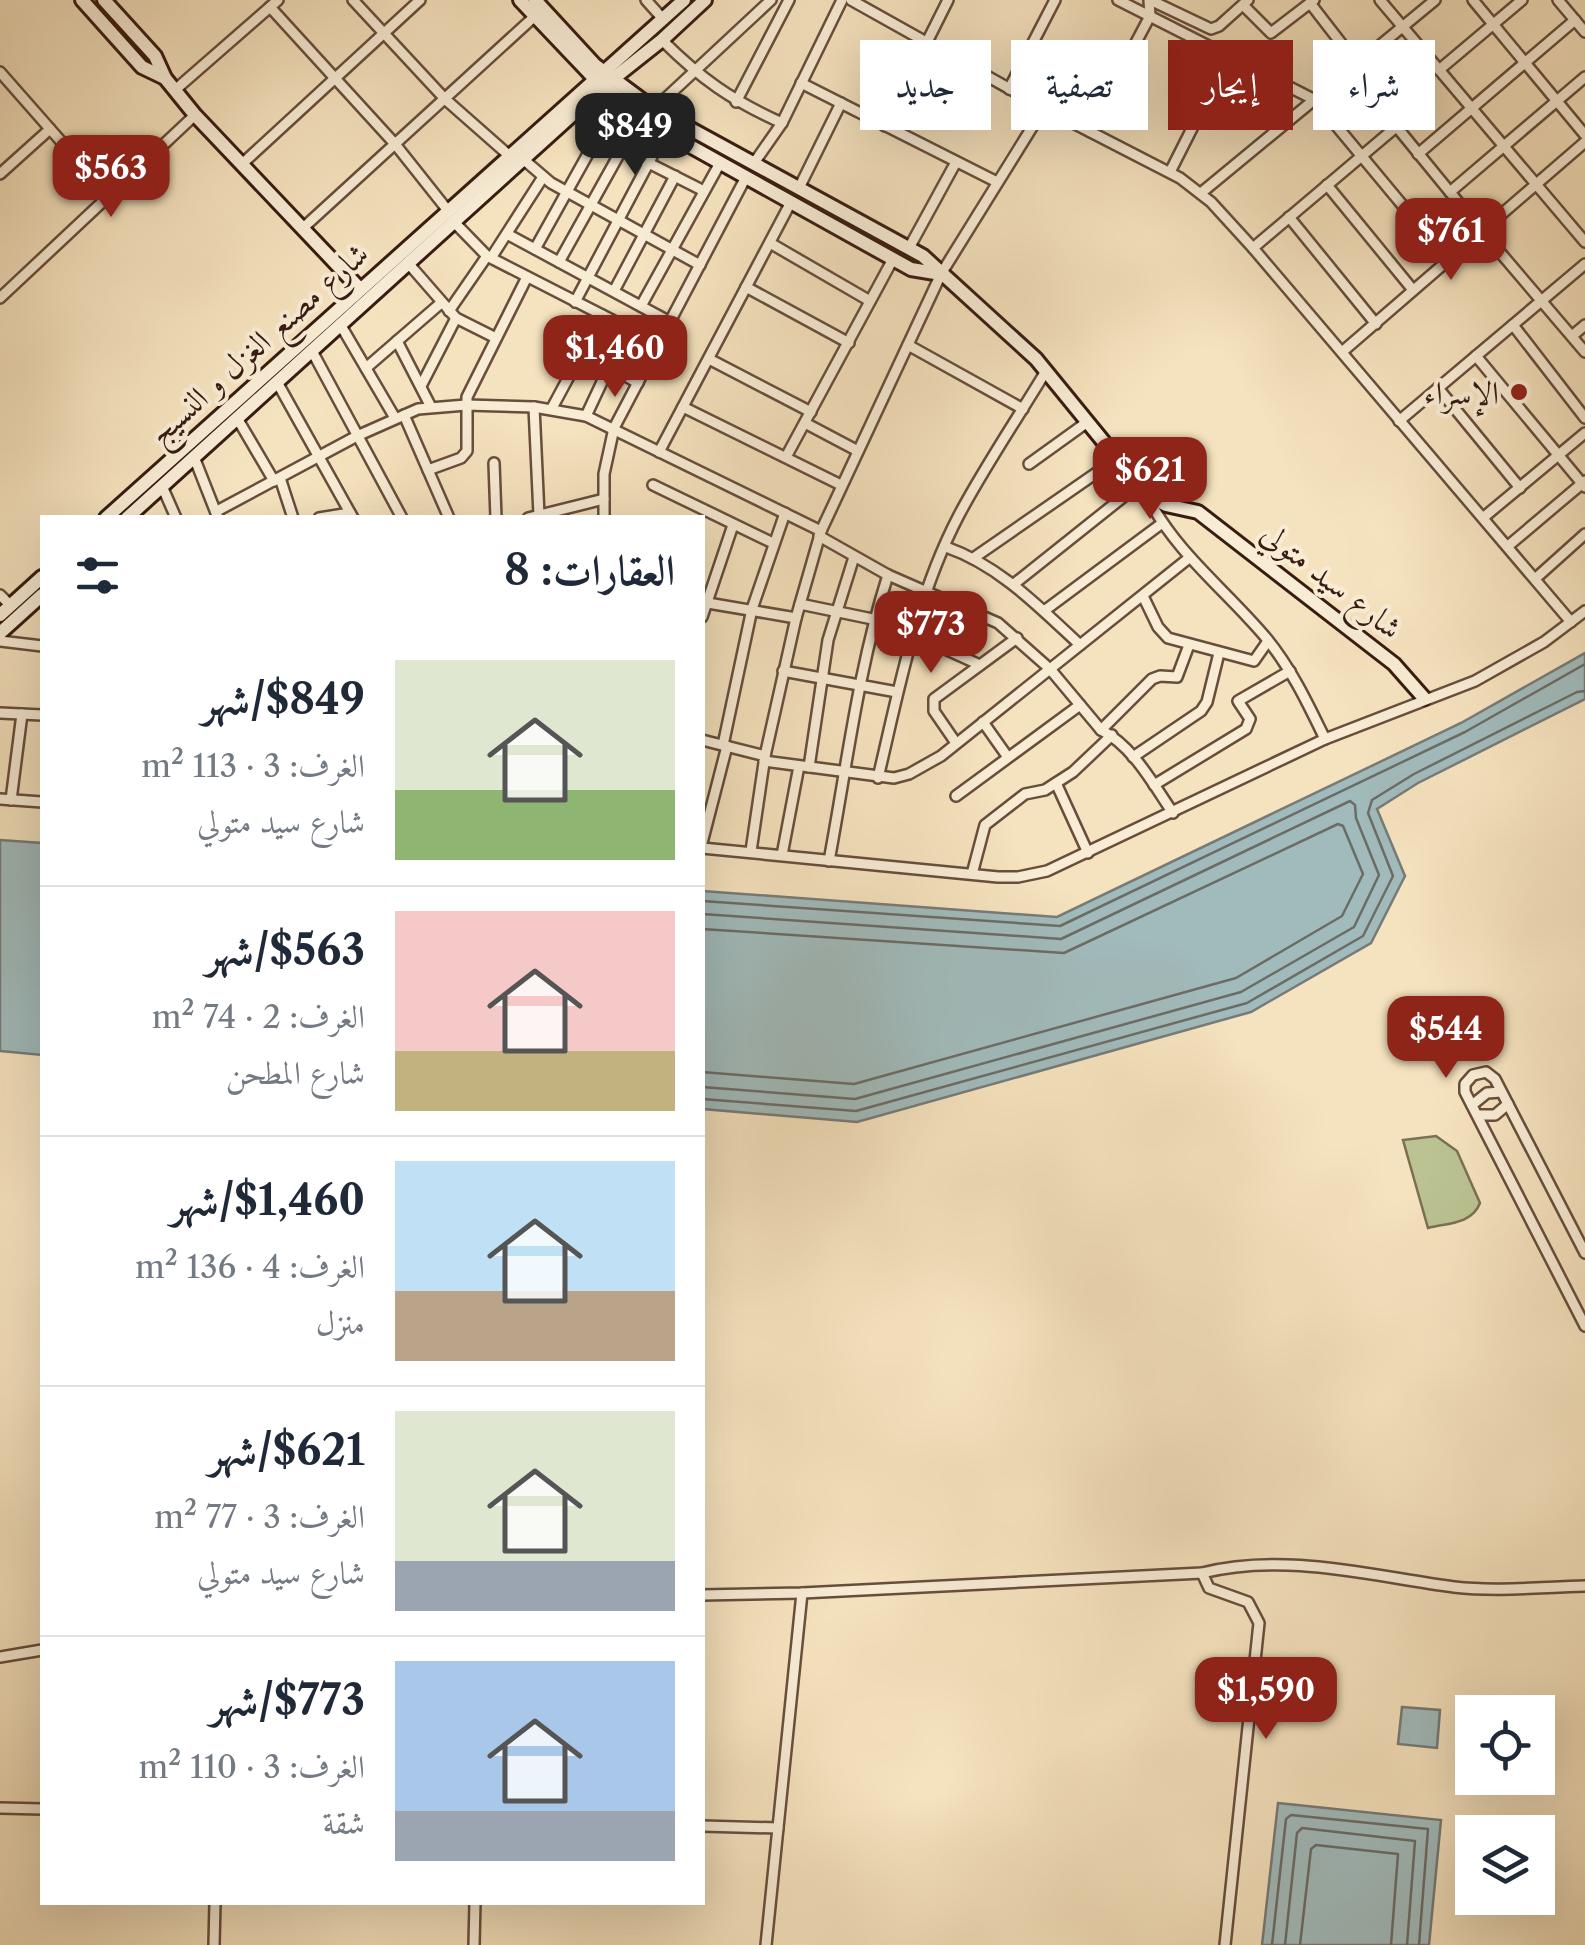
<!DOCTYPE html>
<html lang="ar">
<head>
<meta charset="utf-8">
<style>
  :root { --surface:#fff; --page:#f2f2f3; --text:#1f2937; --muted:#747a83; --line:#e0e1e3; --accent:#8f2418 }
  body { margin:0; font-family:"Libre Caslon Text",Amiri,serif; background:var(--page); color:var(--text); direction:rtl; height:100vh; display:flex; flex-direction:column; font-size:38px; white-space:nowrap }
  * { box-sizing:border-box; margin:0 }
  p { font-size:32px; color:var(--muted) }
  .icon { flex:none; width:55px; height:55px; fill:none; stroke:currentColor; stroke-width:2; stroke-linecap:round; stroke-linejoin:round }
  .map { position:relative; flex:1; overflow:hidden; direction:ltr }
  .panel { position:absolute; left:40px; top:515px; width:665px; height:1390px; display:flex; flex-direction:column; background:var(--surface); border-radius:0px; box-shadow:0 10px 40px #0002; direction:rtl }
  .panel>* { flex:none }
  .top-card { position:absolute; left:735px; top:40px; width:700px; height:90px; direction:rtl; display:flex; gap:20px }
  .controls { position:absolute; left:1455px; top:1695px; display:grid; gap:20px }
  .controls a { display:grid; place-items:center; width:100px; height:100px; border-radius:0px; background:var(--surface); box-shadow:0 10px 40px #0002; font-size:50px }
  .price { position:absolute; translate:-50% -85px; padding:0 22px; border-radius:20px; background:var(--accent); color:#fff; font-size:32px; line-height:65px; filter:drop-shadow(0 2px 5px #0008) }
  .price::after { content:''; position:absolute; left:50%; top:60px; width:30px; height:22px; margin-left:-15px; background:inherit; clip-path:polygon(0 0,100% 0,50% 100%) }
  .price.on { background:#222; color:#fff }
  ul { padding:0; list-style:none }
  li { display:flex; align-items:center; gap:30px; height:250px; padding:0 30px }
  li+li { border-top:2px solid var(--line) }
  li span { display:grid; place-items:center; flex:none; width:280px; height:200px; border-radius:0px; color:#555 }
  li>.icon { margin-inline-start:auto }
  span .icon { width:120px; height:120px; fill:#fffc; stroke-width:1 }
  li b { font-size:42px }
  h2 { display:flex; justify-content:space-between; align-items:center; height:120px; padding:0 30px; font-size:42px }
  .pill { padding:0 35px; border-radius:0px; background:var(--surface); box-shadow:0 10px 40px #0002; font-size:35px; line-height:90px }
  .pill.on { background:var(--accent); color:#fff }
  .map>svg:first-child { display:block }
  .green { fill:#bbc392; stroke:#7a7052; stroke-width:2.5 }
  .water { fill:#a1bbbc; stroke:#777b78; stroke-width:2.5 }
  .lines { fill:none; stroke-linecap:round; stroke-linejoin:round }
  .shore { stroke:#6c6c66; stroke-width:2.5 }
  .street-casing { stroke:#674e3c; stroke-width:14 }
  .secondary-casing { stroke:#381c11; stroke-width:18 }
  .street { stroke:#f8ecd5; stroke-width:9 }
  .secondary { stroke:#f8ecd5; stroke-width:12 }
  .poi-dot { fill:#8f2418; stroke:#f8ecd5; stroke-width:4 }
  .labels { text-anchor:middle; dominant-baseline:central; stroke-width:8; stroke-linejoin:round; paint-order:stroke }
  .street-label { font-size:32px; fill:#381c11; stroke:#f8ecd5 }
  .poi-label { font-size:32px; fill:#381c11; stroke:#f8ecd5; text-anchor:end }
</style>
</head>
<body>
<div class="map">
<svg width="1585" height="1945" viewBox="0 0 1585 1945">
  <rect width="100%" height="100%" fill="#f5e2be"/>
  <filter id="stains"><feTurbulence type="fractalNoise" baseFrequency=".002" numOctaves="4"/><feColorMatrix values="0 0 0 0 .2 0 0 0 0 .09 0 0 0 0 .02 0 0 0 .5 -.17"/></filter>
  <radialGradient id="worn" r=".72"><stop offset=".6" stop-color="#630" stop-opacity="0"/><stop offset="1" stop-color="#630" stop-opacity=".3"/></radialGradient>
  <path class="green" d="M 1436,1136 L 1457,1151 L 1480,1203 C 1472,1224 1448,1223 1428,1228 L 1403,1140 Z"/>
  <g class="water">
    <polygon points="1585,653 1585,699 1418,783 1377,809 1405,876 1371,943 1251,1012 857,1122 703,1109 703,891 1057,917 1461,723"/>
    <polygon points="0,840 42,843 42,1055 0,1051"/>
    <polygon points="1402,1707 1440,1710 1437,1748 1398,1744"/>
    <polygon points="1278,1803 1441,1820 1429,1945 1262,1945"/>
  </g>
  <g class="lines">
    <g class="shore">
      <polyline points="702,901 1060,926 1465,732 1585,664"/>
      <polyline points="702,914 1061,939 1350,801 1355,805 1356,818 1379,875 1354,927 1241,992 855,1099 702,1087"/>
      <polyline points="702,929 1064,953 1338,824 1343,826 1363,874 1342,916 1236,978 854,1084 702,1072"/>
      <polyline points="702,1099 856,1111 1247,1003 1363,936 1393,876 1368,813 1372,800 1414,774 1577,692 1585,691"/>
      <polyline points="1272,1945 1286,1819 1291,1815 1428,1829 1419,1945"/>
      <polyline points="1285,1945 1297,1833 1302,1828 1415,1841 1407,1945"/>
      <polyline points="1300,1945 1311,1849 1316,1845 1398,1854 1391,1945"/>
    </g>
    <g class="street-casing">
      <g id="street">
        <polyline points="353,0 445,99 512,158"/>
        <polyline points="646,0 663,19"/>
        <polyline points="851,0 1044,108 1180,178 1211,202 1253,248 1571,622"/>
        <polyline points="1118,0 1315,100 1448,260"/>
        <polyline points="1150,0 1211,29 1219,26 1248,0"/>
        <polyline points="1380,0 1585,242"/>
        <polyline points="1473,0 1585,135"/>
        <polyline points="1558,0 1585,32"/>
        <polyline points="1310,3 1358,65"/>
        <polyline points="1243,5 1271,33 1314,0"/>
        <polyline points="270,7 395,144 449,212"/>
        <path d="M 662,40 C 701,79 731,100 782,123"/>
        <polyline points="1439,70 1522,0"/>
        <polyline points="1351,71 1481,230 1585,352"/>
        <polyline points="0,72 109,196"/>
        <polyline points="801,83 997,182"/>
        <polyline points="1009,89 1055,0"/>
        <polyline points="175,90 278,0"/>
        <polyline points="736,102 789,0"/>
        <polyline points="654,109 771,0"/>
        <polyline points="885,126 948,0"/>
        <polyline points="593,128 611,144 704,191"/>
        <polyline points="1089,131 1150,16 1149,0"/>
        <polyline points="1418,154 1575,20"/>
        <polyline points="523,159 551,183 700,265"/>
        <polyline points="754,163 782,123 842,0"/>
        <polyline points="242,164 420,0"/>
        <polyline points="1170,172 1228,57"/>
        <polyline points="0,174 50,129"/>
        <polyline points="1327,185 1413,290"/>
        <polyline points="799,188 841,103"/>
        <polyline points="1450,192 1585,77"/>
        <polyline points="1201,193 1435,0"/>
        <polyline points="1289,217 1376,324"/>
        <polyline points="453,221 487,256 659,344"/>
        <polyline points="303,228 535,16"/>
        <polyline points="507,234 670,322"/>
        <polyline points="770,243 870,301"/>
        <polyline points="909,248 956,162"/>
        <polyline points="1253,248 1396,127"/>
        <polyline points="535,249 599,134"/>
        <polyline points="491,258 543,177"/>
        <polyline points="559,262 622,149"/>
        <polyline points="408,263 456,318 496,338"/>
        <polyline points="746,287 849,343"/>
        <polyline points="614,291 675,176"/>
        <polyline points="0,298 195,115"/>
        <polyline points="575,302 665,132"/>
        <polyline points="641,306 720,163"/>
        <polyline points="449,311 487,256"/>
        <polyline points="340,324 395,418"/>
        <polyline points="1513,325 1585,418"/>
        <polyline points="1572,336 1585,325"/>
        <polyline points="397,341 431,407"/>
        <polyline points="908,345 1023,409"/>
        <polyline points="312,351 402,518"/>
        <polyline points="583,352 638,383"/>
        <polyline points="1342,352 1585,142"/>
        <polyline points="1476,356 1585,487"/>
        <polyline points="709,359 811,412"/>
        <polyline points="366,368 441,303"/>
        <polyline points="277,382 353,518"/>
        <polyline points="421,386 456,318"/>
        <polyline points="1438,388 1520,488"/>
        <polyline points="534,407 539,515"/>
        <polyline points="683,407 841,485"/>
        <polyline points="552,408 602,315"/>
        <polyline points="404,415 449,518"/>
        <polyline points="586,416 609,367"/>
        <polyline points="237,418 274,481"/>
        <polyline points="1399,421 1585,264"/>
        <polyline points="805,423 858,451"/>
        <polyline points="659,452 791,202"/>
        <polyline points="194,457 218,518"/>
        <polyline points="786,457 893,259"/>
        <polyline points="494,463 496,518"/>
        <polyline points="1029,464 1086,423"/>
        <polyline points="428,470 461,458 467,451 467,397 527,277"/>
        <polyline points="280,478 293,518"/>
        <polyline points="653,485 773,543"/>
        <polyline points="162,486 176,518"/>
        <path d="M 1148,498 C 1177,554 1227,591 1267,639 C 1292,670 1308,704 1325,739"/>
        <polyline points="217,511 357,436 418,409 466,405 534,407 586,416 821,531"/>
        <polyline points="1484,517 1585,433"/>
        <polyline points="319,518 350,513"/>
        <polyline points="528,518 604,499"/>
        <polyline points="604,518 604,474 614,428 746,177"/>
        <path d="M 819,536 L 888,575 L 998,623 L 1050,669 L 1101,730 C 1133,746 1153,784 1173,813"/>
        <polyline points="1508,546 1585,481"/>
        <path d="M 946,547 C 1000,566 1038,606 1080,645"/>
        <polyline points="975,557 1115,460"/>
        <polyline points="1536,578 1585,534"/>
        <polyline points="1014,584 1137,486"/>
        <polyline points="0,595 11,606"/>
        <polyline points="1143,596 1158,627 1168,638 1254,661 1268,641"/>
        <polyline points="702,602 796,618"/>
        <polyline points="800,604 916,628"/>
        <polyline points="1044,611 1161,524"/>
        <polyline points="702,617 733,525"/>
        <polyline points="914,635 980,665"/>
        <polyline points="0,641 42,646"/>
        <polyline points="783,671 897,692"/>
        <polyline points="0,713 42,715"/>
        <polyline points="983,722 1007,756"/>
        <polyline points="1101,730 1152,679 1160,676 1177,677 1189,645"/>
        <polyline points="702,740 765,756"/>
        <polyline points="956,743 934,711 934,699 1017,638"/>
        <polyline points="723,745 752,609 785,513"/>
        <polyline points="1133,757 1201,711 1207,702 1219,653"/>
        <polyline points="764,761 894,778 909,774 941,756 1189,558"/>
        <polyline points="809,767 828,640 854,557"/>
        <path d="M 878,778 C 899,689 916,597 959,515 C 985,466 1017,419 1046,371"/>
        <polyline points="1056,783 1088,853"/>
        <polyline points="1154,785 1246,729 1250,719 1238,701 1290,671"/>
        <polyline points="956,796 1080,705"/>
        <polyline points="0,799 42,802"/>
        <polyline points="11,800 22,714"/>
        <polyline points="702,843 727,746"/>
        <polyline points="702,848 998,877 1018,877 1047,871 1325,739 1475,681 1544,642 1585,611"/>
        <polyline points="751,851 765,756 796,618 821,531 941,274 1044,108"/>
        <polyline points="782,855 799,766"/>
        <path d="M 829,861 C 847,765 858,669 888,575"/>
        <polyline points="972,874 985,825 1025,794 1045,790 1073,772 1112,735"/>
        <polyline points="1472,1105 1487,1093 1501,1092"/>
        <polyline points="1478,1115 1495,1115 1508,1104"/>
        <polyline points="1585,1253 1495,1079 1486,1072 1473,1075 1465,1084 1465,1092 1585,1326"/>
        <polyline points="1202,1573 1209,1588 1248,1602 1259,1623 1225,1945"/>
        <path d="M 702,1595 L 802,1593 L 1202,1573 C 1285,1552 1371,1576 1454,1587 C 1497,1592 1542,1587 1585,1586"/>
        <polyline points="0,1657 42,1650"/>
        <polyline points="0,1808 42,1809"/>
        <polyline points="702,1826 778,1828"/>
        <polyline points="214,1945 215,1902"/>
        <polyline points="474,1945 475,1902"/>
        <polyline points="766,1945 802,1593"/>
      </g>
    </g>
    <g class="secondary-casing">
      <g id="secondary">
        <polyline points="82,0 142,67 165,78"/>
        <polyline points="104,0 155,56 165,78 195,115 360,289"/>
        <polyline points="520,0 596,80 665,132 911,269 941,274"/>
        <polyline points="535,0 595,65 654,109 923,256 1036,359 1147,495 1166,505 1198,512 1394,664 1424,698"/>
        <polyline points="106,518 684,0"/>
        <polyline points="127,518 604,86 662,40 705,0"/>
        <polyline points="0,615 42,577"/>
        <polyline points="0,633 42,595"/>
      </g>
    </g>
    <use href="#street" class="street"/>
    <use href="#secondary" class="secondary"/>
  </g>
  <circle class="poi-dot" cx="1519" cy="392" r="10"/>
  <g class="labels">
    <g class="street-label">
      <text transform="translate(258 343) rotate(-42)">شارع مصنع الغزل و النسيج</text>
      <text transform="translate(1332 580) rotate(38)">شارع سيد متولي</text>
    </g>
    <g class="poi-label">
      <text x="1499" y="392">الإسراء</text>
    </g>
  </g>
  <rect width="100%" height="100%" filter="url(#stains)"/>
  <rect width="100%" height="100%" fill="url(#worn)"/>
</svg>
<div class="controls">
<a><svg class="icon" aria-label="locate" viewBox="0 0 24 24"><circle cx="12" cy="12" r="6"/><path d="M12 2v4M12 18v4M2 12h4M18 12h4"/></svg></a>
<a><svg class="icon" aria-label="layers" viewBox="0 0 24 24"><path d="M12 4l9 5-9 5-9-5zM3 14l9 5 9-5"/></svg></a>
</div>
<b class="price on" style="left:635px;top:178px">$849</b>
<b class="price" style="left:111px;top:220px">$563</b>
<b class="price" style="left:1451px;top:283px">$761</b>
<b class="price" style="left:615px;top:400px">$1,460</b>
<b class="price" style="left:1150px;top:522px">$621</b>
<b class="price" style="left:931px;top:676px">$773</b>
<b class="price" style="left:1446px;top:1081px">$544</b>
<b class="price" style="left:1266px;top:1742px">$1,590</b>
<div class="top-card">
<a class="pill">شراء</a>
<a class="pill on">إيجار</a>
<a class="pill">تصفية</a>
<a class="pill">جديد</a>
</div>
<section class="panel">
<h2>العقارات: 8<svg class="icon" aria-label="filters" viewBox="0 0 24 24"><path d="M4 7h16M4 17h16"/><circle cx="9" cy="7" r="2"/><circle cx="15" cy="17" r="2"/></svg></h2>
<ul>
<li><span style="background:linear-gradient(#dfe7d0 65%,#8fb573 0)"><svg class="icon" aria-label="home" viewBox="0 0 24 24"><path d="M3 11l9-7 9 7M6 9v11h12V9"/></svg></span><div><b>$849/شهر</b><p>الغرف: 3 · 113 m²</p><p>شارع سيد متولي</p></div></li>
<li><span style="background:linear-gradient(#f6c9c9 70%,#c2b280 0)"><svg class="icon" aria-label="home" viewBox="0 0 24 24"><path d="M3 11l9-7 9 7M6 9v11h12V9"/></svg></span><div><b>$563/شهر</b><p>الغرف: 2 · 74 m²</p><p>شارع المطحن</p></div></li>
<li><span style="background:linear-gradient(#bfe0f5 65%,#b9a48a 0)"><svg class="icon" aria-label="home" viewBox="0 0 24 24"><path d="M3 11l9-7 9 7M6 9v11h12V9"/></svg></span><div><b>$1,460/شهر</b><p>الغرف: 4 · 136 m²</p><p>منزل</p></div></li>
<li><span style="background:linear-gradient(#dfe7d0 75%,#9aa5b1 0)"><svg class="icon" aria-label="home" viewBox="0 0 24 24"><path d="M3 11l9-7 9 7M6 9v11h12V9"/></svg></span><div><b>$621/شهر</b><p>الغرف: 3 · 77 m²</p><p>شارع سيد متولي</p></div></li>
<li><span style="background:linear-gradient(#a9c7e8 75%,#9aa5b1 0)"><svg class="icon" aria-label="home" viewBox="0 0 24 24"><path d="M3 11l9-7 9 7M6 9v11h12V9"/></svg></span><div><b>$773/شهر</b><p>الغرف: 3 · 110 m²</p><p>شقة</p></div></li>
</ul>
</section>
</div>
</body>
</html>
